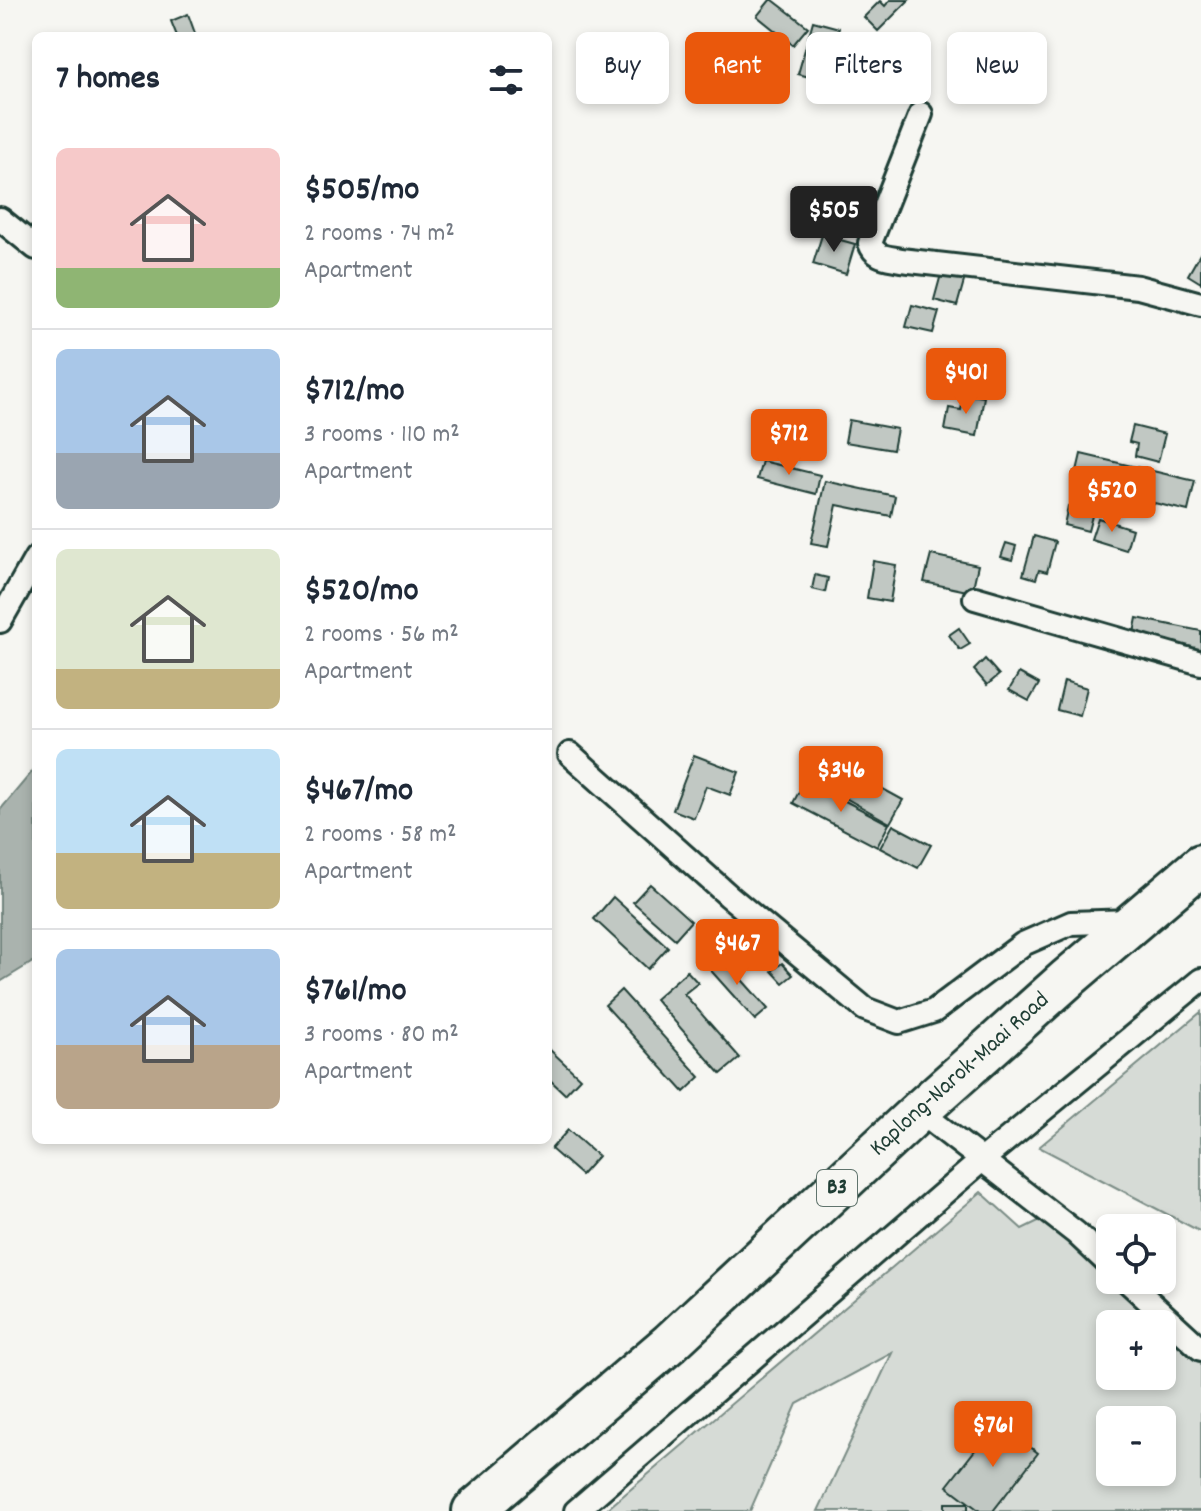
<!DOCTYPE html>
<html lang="en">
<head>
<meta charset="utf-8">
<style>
  :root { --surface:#fff; --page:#f6f6f7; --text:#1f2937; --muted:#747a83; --line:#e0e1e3; --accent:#ea580c }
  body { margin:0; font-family:Dekko,sans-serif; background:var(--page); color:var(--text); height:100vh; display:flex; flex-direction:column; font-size:30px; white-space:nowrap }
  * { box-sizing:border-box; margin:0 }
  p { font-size:26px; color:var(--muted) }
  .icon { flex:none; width:44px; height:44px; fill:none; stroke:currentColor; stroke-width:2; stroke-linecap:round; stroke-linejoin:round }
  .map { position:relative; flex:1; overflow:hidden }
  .details { position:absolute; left:32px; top:32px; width:520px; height:1112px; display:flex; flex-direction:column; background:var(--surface); border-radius:12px; box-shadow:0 4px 12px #0003 }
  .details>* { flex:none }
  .guide { position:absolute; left:576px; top:32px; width:504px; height:72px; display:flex; gap:16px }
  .controls { position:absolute; left:1096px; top:1214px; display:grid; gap:16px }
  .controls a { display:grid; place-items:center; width:80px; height:80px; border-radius:12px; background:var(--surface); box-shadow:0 4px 12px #0003; font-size:40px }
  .price { position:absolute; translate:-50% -68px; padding:0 18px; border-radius:8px; background:var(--accent); color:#fff; font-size:26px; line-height:52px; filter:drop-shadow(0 2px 4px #0008) }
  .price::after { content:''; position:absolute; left:50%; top:48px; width:24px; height:18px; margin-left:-12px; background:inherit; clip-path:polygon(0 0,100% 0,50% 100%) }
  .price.selected { background:#222; color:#fff }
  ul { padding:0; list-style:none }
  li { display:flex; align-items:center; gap:24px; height:200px; padding:0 24px }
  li+li { border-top:2px solid var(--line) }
  li span { display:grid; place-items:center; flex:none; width:224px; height:160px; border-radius:12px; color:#555 }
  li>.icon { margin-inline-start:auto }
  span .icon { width:96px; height:96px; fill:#fffc; stroke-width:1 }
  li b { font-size:34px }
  h2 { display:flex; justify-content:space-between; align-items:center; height:96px; padding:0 24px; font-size:34px }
  .tag { padding:0 28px; border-radius:12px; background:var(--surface); box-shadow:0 4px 12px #0003; font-size:28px; line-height:72px }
  .tag.selected { background:var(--accent); color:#fff }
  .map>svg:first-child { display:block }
  .green { fill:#d6dbd6; stroke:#7a8c85; stroke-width:2; fill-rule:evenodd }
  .water { fill:#aab3ae; stroke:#72847d; stroke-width:2 }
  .building { fill:#c1c8c3; stroke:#1f3d34; stroke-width:2 }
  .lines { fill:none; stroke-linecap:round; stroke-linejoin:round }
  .street-casing { stroke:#1f3d34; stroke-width:28 }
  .highway-casing { stroke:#1f3d34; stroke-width:46 }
  .street { stroke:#f6f6f2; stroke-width:22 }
  .highway { stroke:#f6f6f2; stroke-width:40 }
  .labels { text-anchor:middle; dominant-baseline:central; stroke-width:6; stroke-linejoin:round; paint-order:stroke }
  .shield { fill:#f6f6f2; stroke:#60746d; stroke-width:2 }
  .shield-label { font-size:22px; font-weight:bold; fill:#1f3d34 }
  .street-label { font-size:24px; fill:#1f3d34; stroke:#f6f6f2 }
</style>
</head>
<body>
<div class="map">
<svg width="1201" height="1511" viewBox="0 0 1201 1511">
  <rect width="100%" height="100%" fill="#f6f6f2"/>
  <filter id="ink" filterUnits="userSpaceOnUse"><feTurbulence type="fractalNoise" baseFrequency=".0125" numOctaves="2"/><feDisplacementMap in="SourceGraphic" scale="16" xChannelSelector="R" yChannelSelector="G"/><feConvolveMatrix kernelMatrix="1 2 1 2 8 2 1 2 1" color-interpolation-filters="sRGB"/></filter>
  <g filter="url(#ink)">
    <g class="green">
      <polygon points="1201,1012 1201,1232 1039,1147"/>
      <path d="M 981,1192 L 1022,1229 L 1063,1209 L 1110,1252 L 1110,1280 L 1141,1280 L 1201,1335 L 1201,1511 L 818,1511 L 892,1353 L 797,1404 L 750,1511 L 605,1511 ZM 1110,1324 L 1162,1324 L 1162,1376 L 1110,1376 ZM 1110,1420 L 1162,1420 L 1162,1472 L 1110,1472 Z"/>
    </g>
    <polygon class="water" points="36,767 36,960 0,982 0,810"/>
    <g class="building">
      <polygon points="770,0 773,0 808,27 793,45 757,16"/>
      <polygon points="890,0 909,0 878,31 864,17 880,1 885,6"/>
      <polygon points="188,14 196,36 177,36 171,21"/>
      <polygon points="813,21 839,28 831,55 869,66 862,91 798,74"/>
      <polygon points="822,235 855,244 846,274 813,264"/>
      <polygon points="1200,254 1201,255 1201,283 1188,275"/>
      <polygon points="943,267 966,274 957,306 934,300"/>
      <polygon points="912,305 939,312 933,333 906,327"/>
      <polygon points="964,394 984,397 977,436 945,430 949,408 961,410"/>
      <polygon points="849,420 897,429 893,450 845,442"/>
      <polygon points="1133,426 1165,434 1158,462 1135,456 1137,444 1129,442"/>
      <polygon points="1081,454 1195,481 1188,511 1074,484"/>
      <polygon points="762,461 820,475 816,494 757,479"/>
      <polygon points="825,481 895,496 891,516 837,505 828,546 811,543"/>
      <polygon points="1068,506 1093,512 1088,531 1064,525"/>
      <polygon points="1098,518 1132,529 1126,550 1091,539"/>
      <polygon points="1034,536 1055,542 1047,572 1039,570 1036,579 1023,575"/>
      <polygon points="1006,543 1016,546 1012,560 1001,557"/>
      <polygon points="931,555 978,565 972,592 924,582"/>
      <polygon points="873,561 896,565 890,602 867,598"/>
      <polygon points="815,575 828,578 825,592 812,589"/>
      <polygon points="1137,618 1201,631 1201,652 1133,638"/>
      <polygon points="959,628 970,644 960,650 949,635"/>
      <polygon points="985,659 999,675 987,685 974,670"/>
      <polygon points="1019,673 1039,684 1029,701 1009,690"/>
      <polygon points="1064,681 1087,688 1080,716 1057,710"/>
      <polygon points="694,755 739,772 730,795 706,786 694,818 673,810"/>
      <polygon points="839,765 903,800 890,823 826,787"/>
      <polygon points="805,780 889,824 877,847 793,803"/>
      <polygon points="893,825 931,845 918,868 880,848"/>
      <polygon points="650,884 691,921 675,939 633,902"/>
      <polygon points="613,897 668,947 648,969 594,919"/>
      <polygon points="719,954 768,1009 755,1020 706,965"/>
      <polygon points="782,963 793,975 783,983 772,971"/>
      <polygon points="687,971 698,983 684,994 740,1058 721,1074 655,999"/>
      <polygon points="621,990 700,1077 684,1092 605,1005"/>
      <polygon points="548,1048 580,1078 565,1094 548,1078"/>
      <polygon points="568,1130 598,1156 581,1175 551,1149"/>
      <polygon points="997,1422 1038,1453 993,1511 980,1511 947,1486"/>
      <rect x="945" y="1503" width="23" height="8"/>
    </g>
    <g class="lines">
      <g class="street-casing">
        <g id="street">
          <path d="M 921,114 L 870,243 C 875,258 887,257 901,260 L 1138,287 L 1201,304"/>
          <polyline points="0,219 36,248"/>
          <polyline points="975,598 1201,663"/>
          <polyline points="0,621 36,558"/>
          <polyline points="570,754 729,896 865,1009 899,1022 934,1011 1023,944 1071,923 1131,921"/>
          <polyline points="919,1111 1076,1233 1110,1265"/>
          <polyline points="1126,1280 1201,1349"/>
          <polyline points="576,1511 982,1160 1201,980"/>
        </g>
      </g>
      <g class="highway-casing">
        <g id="highway">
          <path id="s1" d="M 473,1511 L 670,1343 L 919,1111 L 1068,978 L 1201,865"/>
        </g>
      </g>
      <use href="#street" class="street"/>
      <use href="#highway" class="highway"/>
    </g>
  </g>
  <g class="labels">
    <rect class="shield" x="817" y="1170" width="40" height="36" rx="6"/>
    <g class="shield-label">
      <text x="837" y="1188">B3</text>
    </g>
    <g class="street-label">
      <text stroke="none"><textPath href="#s1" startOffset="654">Kaplong-Narok-Maai Road</textPath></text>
    </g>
  </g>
</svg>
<div class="controls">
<a><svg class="icon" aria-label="locate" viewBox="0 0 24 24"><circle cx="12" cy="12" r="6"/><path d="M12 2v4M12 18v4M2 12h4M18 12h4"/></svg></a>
<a>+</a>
<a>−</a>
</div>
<b class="price selected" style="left:834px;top:254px">$505</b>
<b class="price" style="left:966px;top:416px">$401</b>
<b class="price" style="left:789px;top:477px">$712</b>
<b class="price" style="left:1112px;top:534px">$520</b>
<b class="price" style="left:841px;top:814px">$346</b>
<b class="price" style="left:737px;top:987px">$467</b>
<b class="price" style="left:993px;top:1469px">$761</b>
<div class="guide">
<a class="tag">Buy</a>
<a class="tag selected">Rent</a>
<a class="tag">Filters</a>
<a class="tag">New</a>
</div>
<section class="details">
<h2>7 homes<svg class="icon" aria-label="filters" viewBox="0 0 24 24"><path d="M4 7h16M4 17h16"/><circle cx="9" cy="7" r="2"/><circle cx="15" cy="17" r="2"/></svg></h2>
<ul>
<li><span style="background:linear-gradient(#f6c9c9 75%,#8fb573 0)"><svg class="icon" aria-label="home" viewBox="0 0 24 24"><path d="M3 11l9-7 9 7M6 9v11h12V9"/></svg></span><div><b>$505/mo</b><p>2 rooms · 74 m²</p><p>Apartment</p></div></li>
<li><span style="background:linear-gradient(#a9c7e8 65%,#9aa5b1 0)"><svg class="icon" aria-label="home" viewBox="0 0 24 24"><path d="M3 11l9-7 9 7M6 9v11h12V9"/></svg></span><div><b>$712/mo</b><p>3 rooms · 110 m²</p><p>Apartment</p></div></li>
<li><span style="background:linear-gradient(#dfe7d0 75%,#c2b280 0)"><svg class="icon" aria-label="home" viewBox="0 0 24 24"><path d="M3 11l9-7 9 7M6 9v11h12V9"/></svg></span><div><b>$520/mo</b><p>2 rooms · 56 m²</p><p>Apartment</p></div></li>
<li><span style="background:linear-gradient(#bfe0f5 65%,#c2b280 0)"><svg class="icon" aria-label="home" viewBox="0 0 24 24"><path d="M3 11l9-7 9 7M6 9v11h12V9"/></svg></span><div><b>$467/mo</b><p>2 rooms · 58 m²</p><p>Apartment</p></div></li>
<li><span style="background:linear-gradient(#a9c7e8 60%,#b9a48a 0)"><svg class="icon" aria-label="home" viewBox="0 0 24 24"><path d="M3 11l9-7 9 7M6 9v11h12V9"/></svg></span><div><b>$761/mo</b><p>3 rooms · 80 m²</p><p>Apartment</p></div></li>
</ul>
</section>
</div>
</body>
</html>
